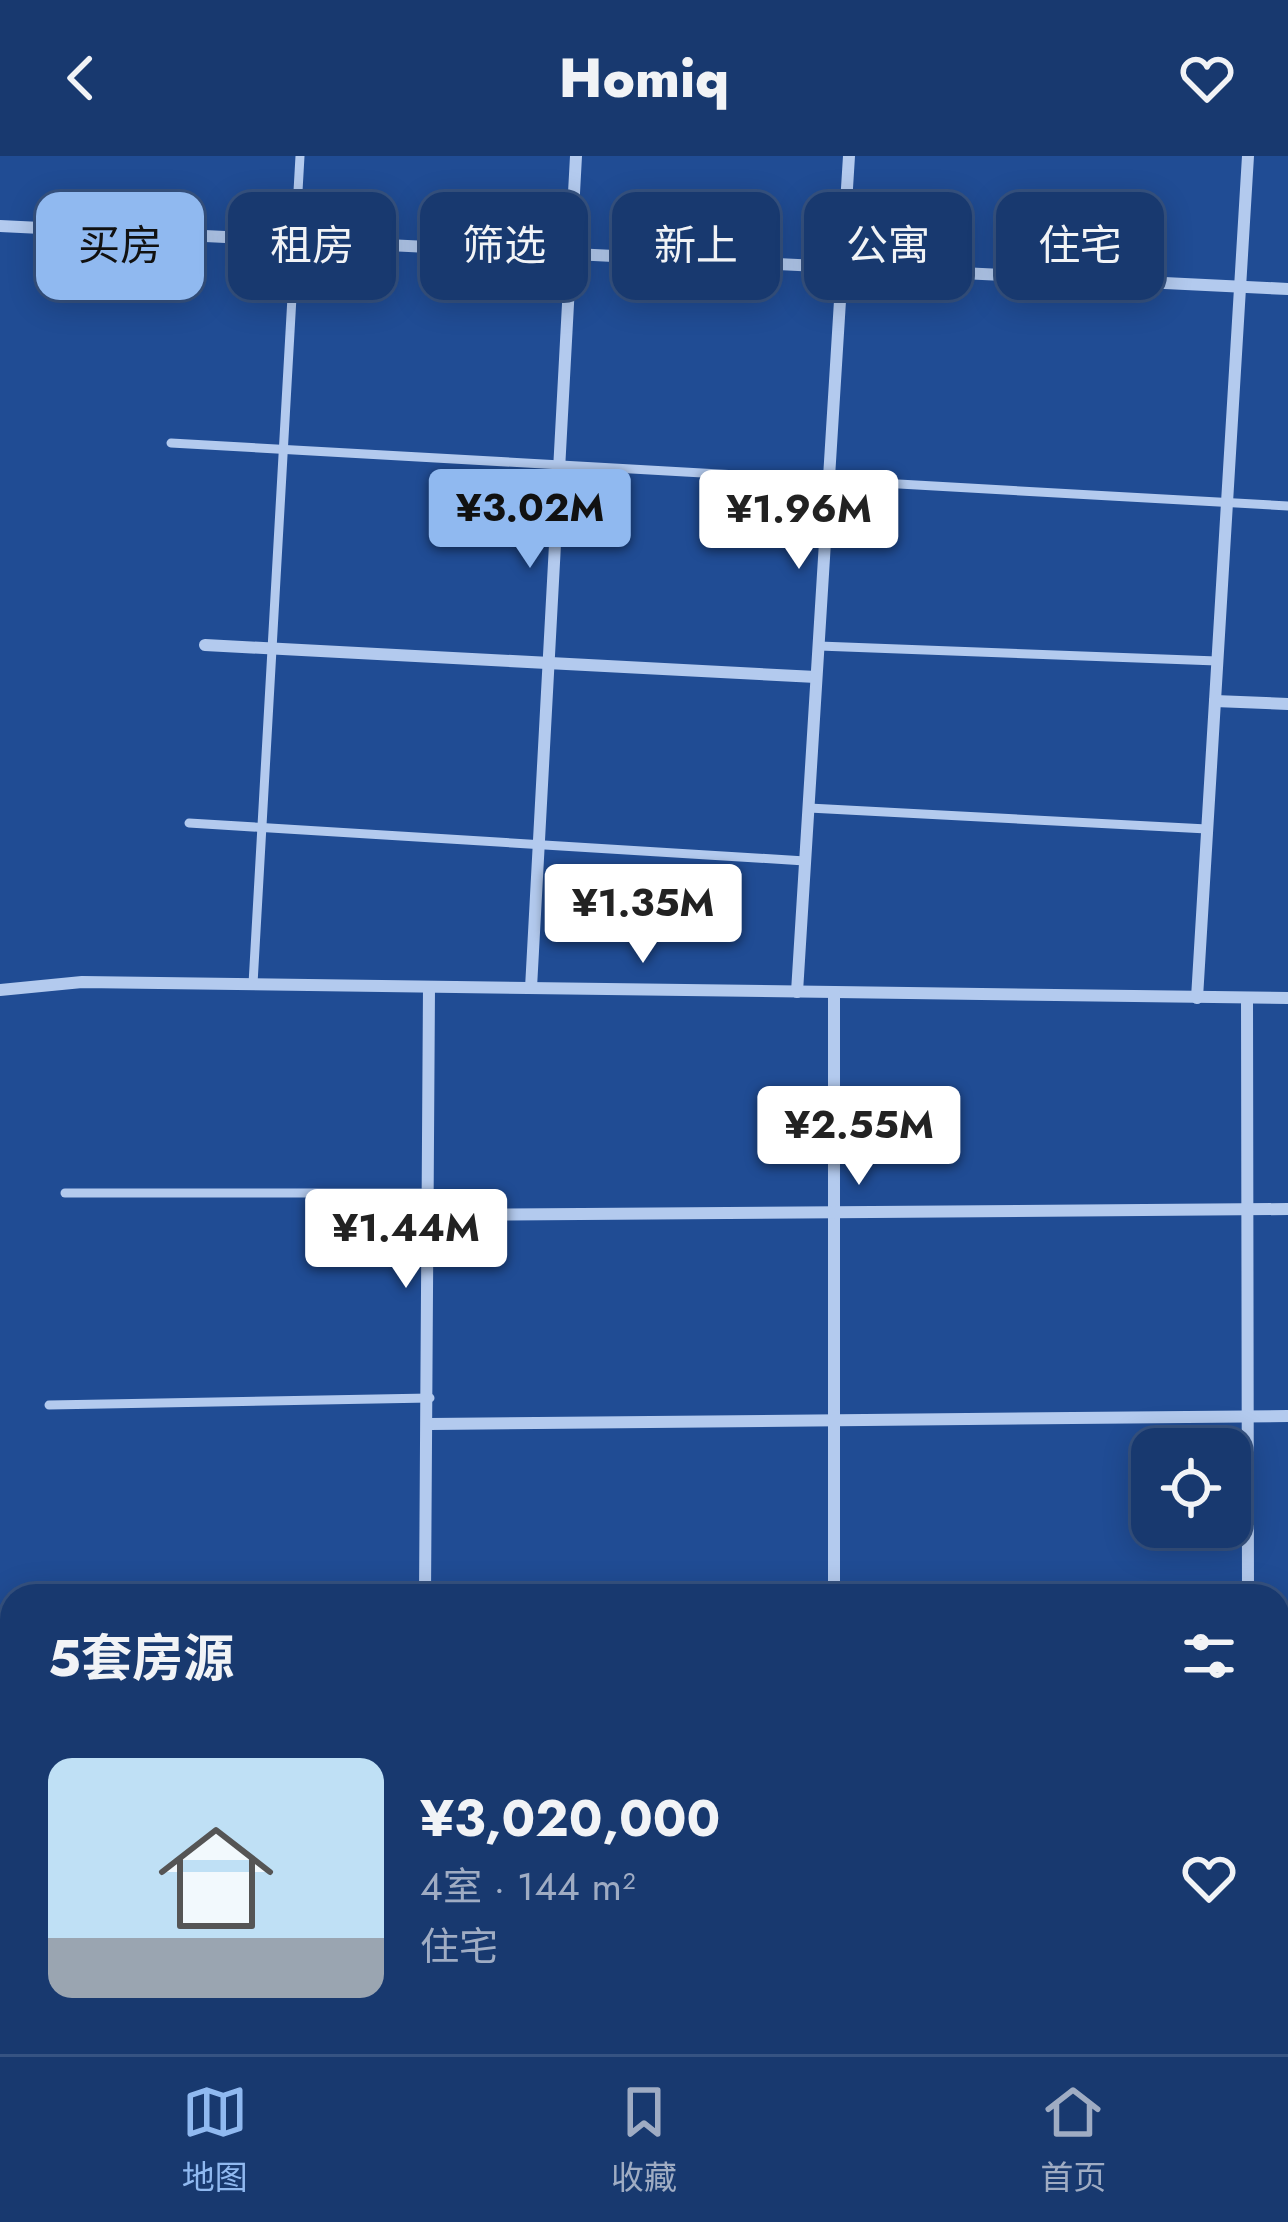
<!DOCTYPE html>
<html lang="zh">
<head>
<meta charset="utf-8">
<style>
  :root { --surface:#18396f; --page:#214074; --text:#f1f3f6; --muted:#9facc3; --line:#365382; --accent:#90b9f0 }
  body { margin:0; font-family:Jost,"Noto Sans SC",sans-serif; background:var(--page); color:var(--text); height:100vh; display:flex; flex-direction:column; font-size:45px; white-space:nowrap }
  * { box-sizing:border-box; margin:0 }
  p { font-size:39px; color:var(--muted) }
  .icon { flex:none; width:66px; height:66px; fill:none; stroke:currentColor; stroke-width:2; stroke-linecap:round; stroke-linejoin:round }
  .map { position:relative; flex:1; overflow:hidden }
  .side { position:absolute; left:0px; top:1428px; width:1290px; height:471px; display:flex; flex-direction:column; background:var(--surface); border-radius:36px 36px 0 0; box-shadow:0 6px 30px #0003,0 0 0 3px var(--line) }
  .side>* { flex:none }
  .hud { position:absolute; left:36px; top:36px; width:1218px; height:108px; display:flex; gap:24px }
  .controls { position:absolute; left:1131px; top:1272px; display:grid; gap:24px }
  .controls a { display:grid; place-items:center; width:120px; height:120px; border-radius:24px; background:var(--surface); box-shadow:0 6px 30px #0003,0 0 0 3px var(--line); font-size:60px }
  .price { position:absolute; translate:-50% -102px; padding:0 27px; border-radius:12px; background:#fff; color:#222; font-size:39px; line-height:78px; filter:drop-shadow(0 3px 6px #0008) }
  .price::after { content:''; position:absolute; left:50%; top:72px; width:36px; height:27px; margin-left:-18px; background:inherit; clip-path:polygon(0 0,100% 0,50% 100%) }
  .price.current { background:var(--accent); color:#111 }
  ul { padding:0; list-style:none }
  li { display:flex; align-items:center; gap:36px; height:300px; padding:0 48px }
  li span { display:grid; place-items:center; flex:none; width:336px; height:240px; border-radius:24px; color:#555 }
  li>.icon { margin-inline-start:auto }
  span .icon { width:144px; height:144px; fill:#fffc; stroke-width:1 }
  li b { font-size:51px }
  h2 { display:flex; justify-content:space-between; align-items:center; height:144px; padding:0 48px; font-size:51px }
  .pill { padding:0 42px; border-radius:24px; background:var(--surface); box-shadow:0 6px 30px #0003,0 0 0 3px var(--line); font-size:42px; line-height:108px }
  .pill.current { background:var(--accent); color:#111 }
  header { display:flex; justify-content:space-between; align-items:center; height:156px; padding:0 48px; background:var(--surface); font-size:54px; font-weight:800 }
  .menu { display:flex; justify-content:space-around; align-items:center; height:168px; border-top:3px solid var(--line); background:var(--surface); font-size:33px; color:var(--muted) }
  .menu a { display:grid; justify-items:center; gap:6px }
  .menu .current { color:var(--accent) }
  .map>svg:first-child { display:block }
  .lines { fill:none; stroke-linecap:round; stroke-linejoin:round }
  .lane { stroke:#b3caee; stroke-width:9 }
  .street { stroke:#b3caee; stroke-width:12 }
</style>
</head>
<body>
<header><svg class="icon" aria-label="back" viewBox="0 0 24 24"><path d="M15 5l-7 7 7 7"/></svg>Homiq<svg class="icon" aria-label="heart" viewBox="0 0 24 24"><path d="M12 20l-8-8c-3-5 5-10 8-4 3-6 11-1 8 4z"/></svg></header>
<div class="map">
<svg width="1288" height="1898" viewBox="0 0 1288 1898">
  <rect width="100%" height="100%" fill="#204c94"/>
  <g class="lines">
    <g class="lane">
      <polyline points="171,287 1288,350"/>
      <polyline points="819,490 1217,505"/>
      <polyline points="809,652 1207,673"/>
      <polyline points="189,667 805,705"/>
      <polyline points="253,828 300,0"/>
      <polyline points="65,1037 430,1037"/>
      <polyline points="49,1249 430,1242"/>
      <polyline points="1278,1727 1288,1728"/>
      <polyline points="901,1887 1001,1898"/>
    </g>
    <g class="street">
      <polyline points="0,70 1288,133"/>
      <polyline points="205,489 816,521"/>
      <polyline points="1215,545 1288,548"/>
      <polyline points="531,832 576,0"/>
      <polyline points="0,834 82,826 1288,842"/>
      <polyline points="797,836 849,0"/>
      <polyline points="834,836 834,1440"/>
      <polyline points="1197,842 1248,0"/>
      <polyline points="1247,842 1248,1440"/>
      <polyline points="430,1059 1288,1053"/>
      <polyline points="430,1268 1288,1260"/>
      <polyline points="425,1440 429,831"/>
      <polyline points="0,1544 12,1545"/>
      <polyline points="1278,1560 1288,1560"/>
      <polyline points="428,1887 428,1898"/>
      <polyline points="863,1898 864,1887"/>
    </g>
  </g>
</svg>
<div class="controls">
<a><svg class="icon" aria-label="locate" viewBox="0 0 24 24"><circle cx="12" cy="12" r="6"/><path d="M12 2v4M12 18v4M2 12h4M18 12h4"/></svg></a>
</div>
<b class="price current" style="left:530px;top:415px">¥3.02M</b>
<b class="price" style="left:799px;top:416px">¥1.96M</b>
<b class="price" style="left:643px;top:810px">¥1.35M</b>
<b class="price" style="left:859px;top:1032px">¥2.55M</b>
<b class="price" style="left:406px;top:1135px">¥1.44M</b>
<div class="hud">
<a class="pill current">买房</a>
<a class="pill">租房</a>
<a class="pill">筛选</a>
<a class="pill">新上</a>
<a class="pill">公寓</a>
<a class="pill">住宅</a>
</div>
<section class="side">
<h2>5套房源<svg class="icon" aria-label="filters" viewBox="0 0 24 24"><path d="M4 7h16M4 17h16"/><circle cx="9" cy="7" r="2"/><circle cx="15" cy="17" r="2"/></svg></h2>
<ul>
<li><span style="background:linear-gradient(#bfe0f5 75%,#9aa5b1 0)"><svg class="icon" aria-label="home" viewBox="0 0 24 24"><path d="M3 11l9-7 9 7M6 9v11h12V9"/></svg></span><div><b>¥3,020,000</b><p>4室 · 144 m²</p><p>住宅</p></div><svg class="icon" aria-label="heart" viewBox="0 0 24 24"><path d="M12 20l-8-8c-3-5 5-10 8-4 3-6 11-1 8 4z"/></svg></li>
</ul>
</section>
</div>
<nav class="menu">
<a class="current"><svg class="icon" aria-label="map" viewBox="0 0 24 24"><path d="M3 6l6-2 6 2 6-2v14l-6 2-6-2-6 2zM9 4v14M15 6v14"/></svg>地图</a>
<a><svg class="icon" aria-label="saved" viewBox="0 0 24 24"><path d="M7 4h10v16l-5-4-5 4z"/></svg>收藏</a>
<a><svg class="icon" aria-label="home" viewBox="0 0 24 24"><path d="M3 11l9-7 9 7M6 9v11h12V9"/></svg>首页</a>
</nav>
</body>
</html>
